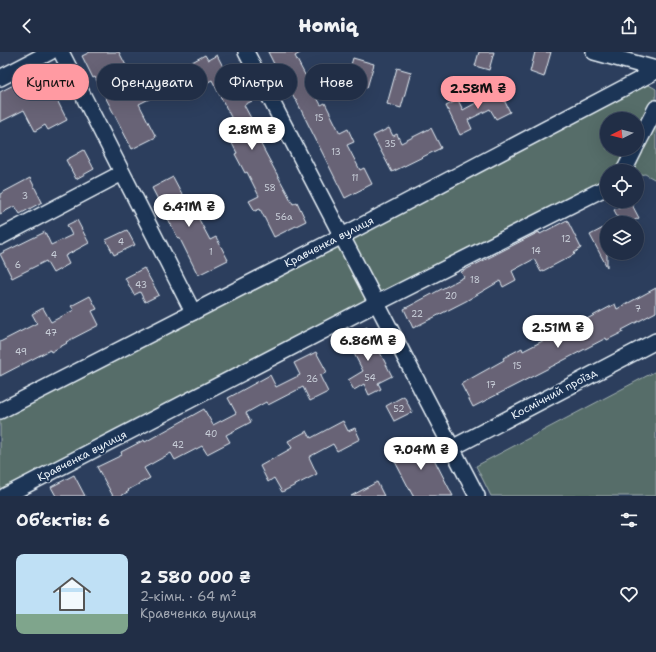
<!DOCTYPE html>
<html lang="uk">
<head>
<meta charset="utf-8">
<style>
  :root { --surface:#212e46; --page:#2d3a51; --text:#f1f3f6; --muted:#a2a8b3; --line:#3e4a5f; --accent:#ff9aa2 }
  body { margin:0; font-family:"Shantell Sans",sans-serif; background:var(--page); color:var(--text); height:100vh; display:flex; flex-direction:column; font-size:15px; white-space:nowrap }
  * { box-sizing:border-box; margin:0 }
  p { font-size:13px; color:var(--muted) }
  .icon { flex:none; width:22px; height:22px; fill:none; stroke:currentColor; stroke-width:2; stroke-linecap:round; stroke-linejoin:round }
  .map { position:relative; height:444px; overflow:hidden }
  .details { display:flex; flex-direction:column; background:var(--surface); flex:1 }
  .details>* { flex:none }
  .banner { position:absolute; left:12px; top:12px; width:400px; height:36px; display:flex; gap:8px }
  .needle { width:26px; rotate:264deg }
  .tools { position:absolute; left:600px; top:60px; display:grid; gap:8px }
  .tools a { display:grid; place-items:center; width:44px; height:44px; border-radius:50%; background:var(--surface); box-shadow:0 4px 16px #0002,0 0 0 1px var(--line); font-size:20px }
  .price { position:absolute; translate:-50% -34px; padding:0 9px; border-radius:14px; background:#fff; color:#222; font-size:13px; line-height:26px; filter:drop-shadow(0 1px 2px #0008) }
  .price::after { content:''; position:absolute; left:50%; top:24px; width:12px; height:9px; margin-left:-6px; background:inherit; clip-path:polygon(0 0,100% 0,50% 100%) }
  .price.current { background:var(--accent); color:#111 }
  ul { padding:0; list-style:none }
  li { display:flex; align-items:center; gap:12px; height:100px; padding:0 16px }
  li span { display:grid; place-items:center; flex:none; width:112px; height:80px; border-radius:8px; color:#555 }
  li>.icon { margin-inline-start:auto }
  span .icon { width:48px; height:48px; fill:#fffc; stroke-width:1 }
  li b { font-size:17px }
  h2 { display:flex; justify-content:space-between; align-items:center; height:48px; padding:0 16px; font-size:17px }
  .pill { padding:0 14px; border-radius:18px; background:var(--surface); box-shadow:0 4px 16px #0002,0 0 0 1px var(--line); font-size:14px; line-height:36px }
  .pill.current { background:var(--accent); color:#111 }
  header { display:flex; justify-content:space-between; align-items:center; height:52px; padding:0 16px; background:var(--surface); font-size:18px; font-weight:800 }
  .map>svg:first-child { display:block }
  .green { fill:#576d69; stroke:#a0afb0; fill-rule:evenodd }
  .building { fill:#686376; stroke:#e8f1f8 }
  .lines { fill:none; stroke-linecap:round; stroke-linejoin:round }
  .street-casing { stroke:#e8f1f8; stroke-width:18 }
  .street { stroke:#1d3557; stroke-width:15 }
  .labels { text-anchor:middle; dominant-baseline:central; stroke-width:4; stroke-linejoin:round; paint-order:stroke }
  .number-label { font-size:9px; fill:#c8ced8 }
  .street-label { font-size:11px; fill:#e8f1f8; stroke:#1d3557 }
</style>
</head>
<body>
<header><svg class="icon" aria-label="back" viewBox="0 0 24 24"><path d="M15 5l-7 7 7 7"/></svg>Homiq<svg class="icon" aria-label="share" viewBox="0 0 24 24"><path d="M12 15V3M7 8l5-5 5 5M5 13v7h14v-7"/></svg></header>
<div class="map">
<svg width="656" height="444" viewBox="0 0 656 444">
  <rect width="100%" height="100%" fill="#2c3e5d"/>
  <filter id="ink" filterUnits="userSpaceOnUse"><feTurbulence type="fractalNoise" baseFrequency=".025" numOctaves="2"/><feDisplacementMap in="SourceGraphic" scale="8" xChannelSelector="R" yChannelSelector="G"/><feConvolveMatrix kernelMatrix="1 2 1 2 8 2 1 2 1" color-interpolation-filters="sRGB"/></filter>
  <g filter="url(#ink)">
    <g class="green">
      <path d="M 647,32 L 656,37 L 656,128 L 645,122 L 637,123 L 637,119 L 607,119 L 607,129 L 0,440 L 0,365 L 345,189 ZM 607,67 L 637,67 L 637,97 L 607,97 Z"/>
      <polygon points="656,319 656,444 491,444 476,414"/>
    </g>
    <g class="building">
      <polygon points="90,0 119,0 134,29 143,25 153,45 139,52 156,85 132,97 95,25 93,26 82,4"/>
      <polygon points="268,0 302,0 295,4 321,53 325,51 340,81 348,77 354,90 347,93 360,118 364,116 372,132 345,146 296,48 295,48 277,13 275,14"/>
      <polygon points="479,0 494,0 489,18 475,14"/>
      <polygon points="535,0 551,0 544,25 530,20"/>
      <polygon points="205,3 208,8 217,3 235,38 244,34 252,49 244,53 260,83 257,85 293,152 297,150 306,169 274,185 260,157 255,159 249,149 259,144 247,120 245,121 235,102 237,101 222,72 232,67 212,28 204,32 192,10"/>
      <polygon points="353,6 374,12 367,36 346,30"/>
      <polygon points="397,16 411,20 401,56 387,52"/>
      <polygon points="42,18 67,68 48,78 45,73 35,79 24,58 0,70 0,40"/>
      <polygon points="498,36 510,60 496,67 490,57 468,68 472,77 460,83 446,54 458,48 463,58 485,46 483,43"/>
      <polygon points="389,76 393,84 397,82 401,91 431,76 441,96 392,120 373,84"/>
      <polygon points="84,98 94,117 76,127 66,108"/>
      <polygon points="173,125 191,159 194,158 210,188 216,185 228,208 198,223 179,185 178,186 152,136"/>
      <polygon points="30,126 42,150 20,162 15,154 0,162 0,142"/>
      <polygon points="630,149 639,166 629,171 621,171 614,158"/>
      <polygon points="77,168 89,191 65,204 69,212 53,221 46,209 12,226 0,202 45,180 51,193 72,183 67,173"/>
      <polygon points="567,168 581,196 574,201 575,202 541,220 534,207 512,219 516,228 503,235 500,229 466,249 413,276 404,257 464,225 461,220 539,180 540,182"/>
      <polygon points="607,174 607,215 590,183"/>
      <polygon points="127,178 135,193 114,203 106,188"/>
      <polygon points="144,216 159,243 145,250 140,240 134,243 125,226"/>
      <polygon points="656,236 656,260 622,278 623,280 607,288 606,286 547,317 473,355 461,332 504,308 503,306 522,296 523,299 552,284 553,285 615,252 617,257"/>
      <polygon points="90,244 97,257 92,259 99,273 66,290 67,291 51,300 50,298 0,324 0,290 37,271 32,262 43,256 51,270 74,258 71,254"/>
      <polygon points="367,275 392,324 378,331 381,337 369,343 364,332 354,338 348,328 363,319 346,286"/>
      <polygon points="316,300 327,320 320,324 328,340 310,349 303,335 268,353 266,350 246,361 251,370 226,383 230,390 207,402 202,394 175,408 171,401 144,416 150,426 128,438 129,439 121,444 113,444 97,415 122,403 121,400 144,388 145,390 204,357 213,373 236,361 228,346 270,323 276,335 300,323 294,311"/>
      <polygon points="404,344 412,360 394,369 386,354"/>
      <polygon points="343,369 348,379 355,376 360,387 337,399 333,392 309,405 317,422 282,440 274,426 268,430 260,414 292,396 288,389 307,379 311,386"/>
      <polygon points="423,386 434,407 453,444 413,444 391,402"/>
      <polygon points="74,423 85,444 56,444 51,435"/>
      <polygon points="377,430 384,444 351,444"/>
    </g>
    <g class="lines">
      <g class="street-casing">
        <g id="street">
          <polyline points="61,0 193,260"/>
          <polyline points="246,0 477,444"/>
          <polyline points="594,0 656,17"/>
          <polyline points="0,26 50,0"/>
          <polyline points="637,93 656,56"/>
          <polyline points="624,119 635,97"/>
          <polyline points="0,185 122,121"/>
          <polyline points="0,359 342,184 656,19"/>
          <polyline points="452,396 656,289"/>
          <polyline points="5,444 377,251 607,135"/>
        </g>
      </g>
      <use href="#street" class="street"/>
    </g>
  </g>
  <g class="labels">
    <g class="number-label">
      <text x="319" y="66">15</text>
      <text x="390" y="92">35</text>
      <text x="336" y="100">13</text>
      <text x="355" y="126">11</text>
      <text x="270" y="136">58</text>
      <text x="25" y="144">3</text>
      <text x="284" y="165">56а</text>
      <text x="566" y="187">12</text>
      <text x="121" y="190">4</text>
      <text x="536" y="199">14</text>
      <text x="211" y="200">1</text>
      <text x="54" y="203">4</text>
      <text x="18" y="213">6</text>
      <text x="475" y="228">18</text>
      <text x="141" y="233">43</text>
      <text x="451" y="244">20</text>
      <text x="638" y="257">7</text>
      <text x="417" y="262">22</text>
      <text x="51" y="281">47</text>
      <text x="21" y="300">49</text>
      <text x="517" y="314">15</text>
      <text x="370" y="326">54</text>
      <text x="312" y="327">26</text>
      <text x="491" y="333">17</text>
      <text x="399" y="357">52</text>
      <text x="211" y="382">40</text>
      <text x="178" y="393">42</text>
    </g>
    <g class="street-label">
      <text transform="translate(329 190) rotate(-27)">Кравченка вулиця</text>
      <text transform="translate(554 342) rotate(-28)">Космічний проїзд</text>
      <text transform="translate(82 404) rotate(-27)">Кравченка вулиця</text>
    </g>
  </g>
</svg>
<div class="tools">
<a><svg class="needle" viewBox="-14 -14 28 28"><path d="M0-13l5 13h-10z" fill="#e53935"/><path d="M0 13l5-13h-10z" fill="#a2a8b3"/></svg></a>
<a><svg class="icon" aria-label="locate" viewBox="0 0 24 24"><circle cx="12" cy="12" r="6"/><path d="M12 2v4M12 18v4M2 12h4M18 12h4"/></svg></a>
<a><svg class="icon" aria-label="layers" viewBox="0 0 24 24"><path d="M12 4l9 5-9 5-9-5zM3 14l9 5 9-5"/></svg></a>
</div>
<b class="price current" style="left:478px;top:58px">2.58M ₴</b>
<b class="price" style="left:252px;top:99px">2.8M ₴</b>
<b class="price" style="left:189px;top:176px">6.41M ₴</b>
<b class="price" style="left:558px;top:297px">2.51M ₴</b>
<b class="price" style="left:368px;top:310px">6.86M ₴</b>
<b class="price" style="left:421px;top:419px">7.04M ₴</b>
<div class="banner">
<a class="pill current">Купити</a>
<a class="pill">Орендувати</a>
<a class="pill">Фільтри</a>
<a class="pill">Нове</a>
</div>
</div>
<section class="details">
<h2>Об’єктів: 6<svg class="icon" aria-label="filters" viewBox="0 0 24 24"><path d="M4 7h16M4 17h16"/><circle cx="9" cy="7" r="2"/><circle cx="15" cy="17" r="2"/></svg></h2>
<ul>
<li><span style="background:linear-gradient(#bfe0f5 75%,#7fa58c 0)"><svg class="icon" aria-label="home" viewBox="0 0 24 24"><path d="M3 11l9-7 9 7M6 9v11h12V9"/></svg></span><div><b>2 580 000 ₴</b><p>2-кімн. · 64 m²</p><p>Кравченка вулиця</p></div><svg class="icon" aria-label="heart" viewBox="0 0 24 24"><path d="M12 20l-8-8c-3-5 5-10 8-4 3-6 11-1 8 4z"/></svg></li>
</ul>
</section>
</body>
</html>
